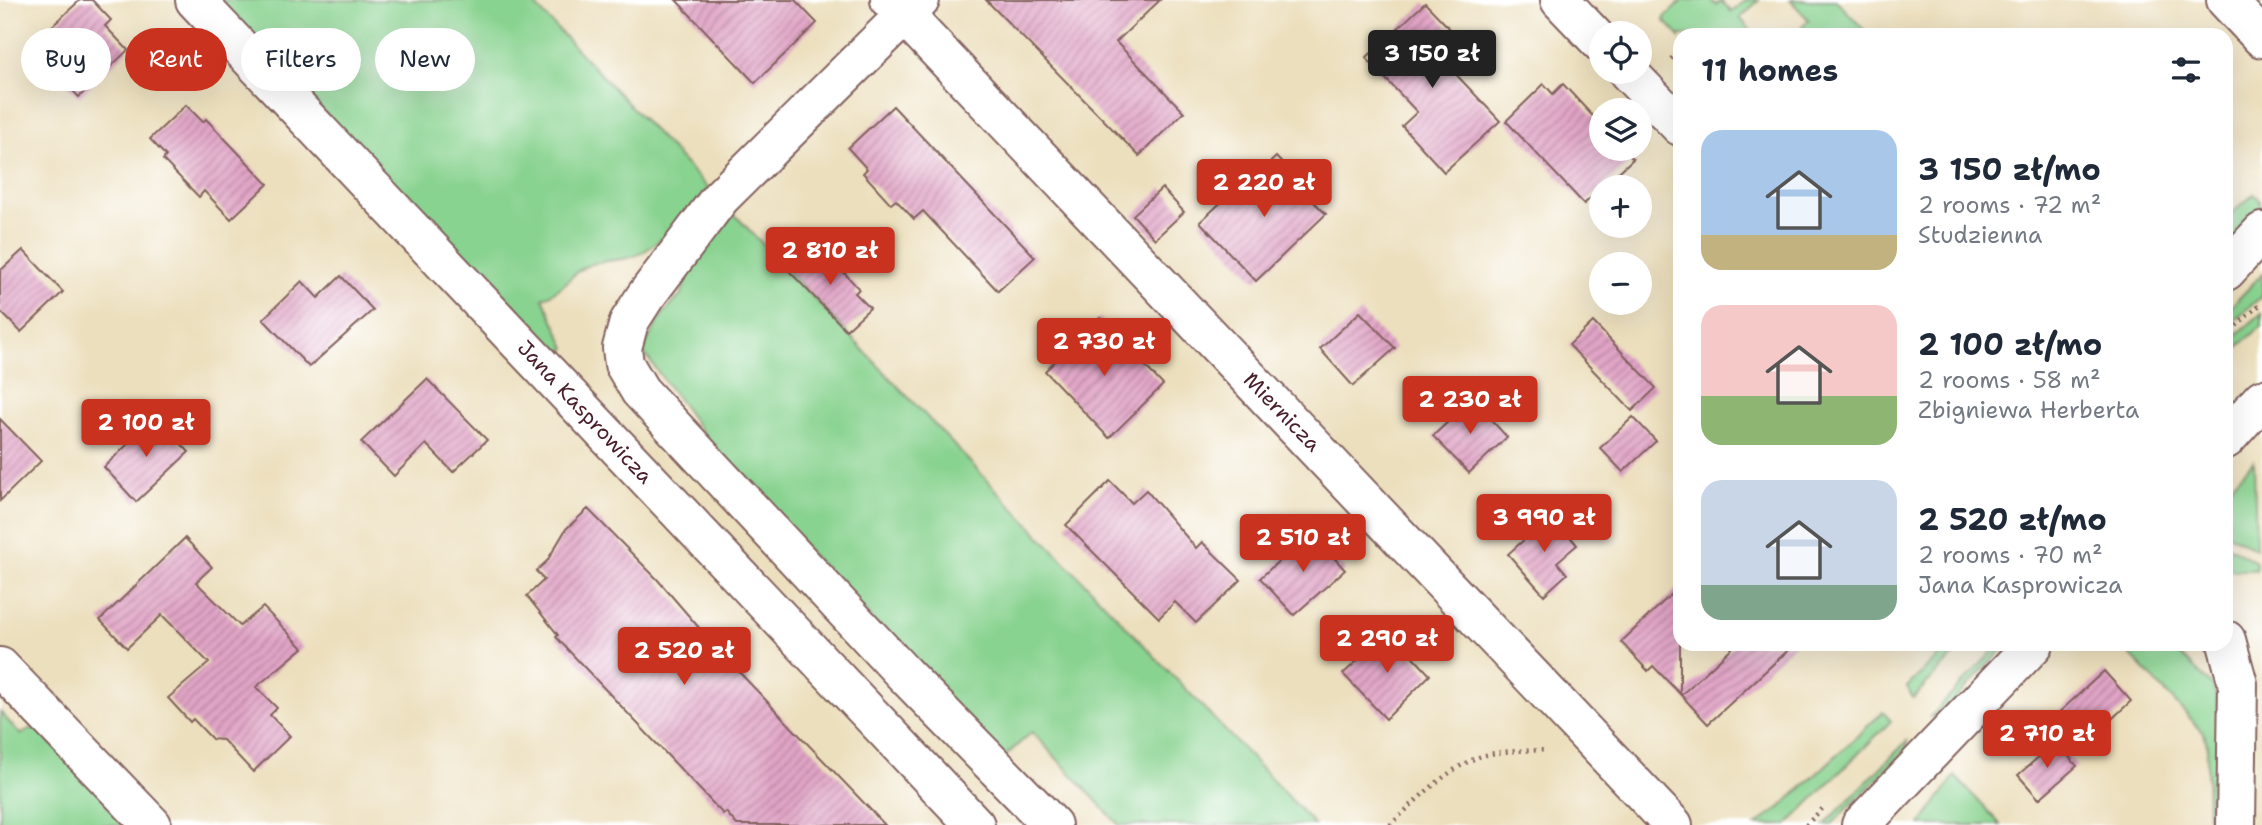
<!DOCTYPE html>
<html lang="en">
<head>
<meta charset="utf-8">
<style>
  :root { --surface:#fff; --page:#f6f6f7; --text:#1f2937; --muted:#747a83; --accent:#c8321e }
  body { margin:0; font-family:"Shantell Sans",sans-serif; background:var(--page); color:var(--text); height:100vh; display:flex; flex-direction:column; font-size:26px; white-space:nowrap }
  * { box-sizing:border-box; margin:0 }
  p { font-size:23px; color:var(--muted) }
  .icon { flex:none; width:38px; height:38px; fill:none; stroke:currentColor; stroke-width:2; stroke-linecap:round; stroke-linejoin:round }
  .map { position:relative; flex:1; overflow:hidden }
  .side { position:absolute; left:1673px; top:28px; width:560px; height:623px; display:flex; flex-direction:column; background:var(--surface); border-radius:21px; box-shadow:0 7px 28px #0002 }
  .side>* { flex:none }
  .banner { position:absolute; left:21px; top:28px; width:665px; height:63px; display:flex; gap:14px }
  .tools { position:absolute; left:1589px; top:21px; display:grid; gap:14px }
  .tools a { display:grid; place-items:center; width:63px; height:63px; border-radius:50%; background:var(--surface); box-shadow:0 7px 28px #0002; font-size:35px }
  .price { position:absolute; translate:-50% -60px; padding:0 16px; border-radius:7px; background:var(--accent); color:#fff; font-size:23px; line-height:46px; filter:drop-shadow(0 2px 4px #0008) }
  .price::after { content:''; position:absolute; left:50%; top:42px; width:21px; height:16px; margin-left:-10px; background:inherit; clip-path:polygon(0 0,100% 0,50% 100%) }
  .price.active { background:#222; color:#fff }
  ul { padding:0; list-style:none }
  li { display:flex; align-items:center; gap:21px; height:175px; padding:0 28px }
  li span { display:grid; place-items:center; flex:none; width:196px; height:140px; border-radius:21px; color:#555 }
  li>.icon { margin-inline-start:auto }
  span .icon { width:84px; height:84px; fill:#fffc; stroke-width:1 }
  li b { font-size:30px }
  h2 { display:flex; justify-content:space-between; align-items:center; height:84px; padding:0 28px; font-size:30px }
  .pill { padding:0 24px; border-radius:32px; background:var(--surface); box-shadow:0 7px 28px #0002; font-size:24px; line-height:63px }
  .pill.active { background:var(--accent); color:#fff }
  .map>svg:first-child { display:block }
  .green { fill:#89d390; stroke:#6a795e; stroke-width:2 }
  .building { fill:url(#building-hatch) }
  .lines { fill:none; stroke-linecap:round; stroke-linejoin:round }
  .minor-casing { stroke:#83625e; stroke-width:42 }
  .path { stroke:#83625e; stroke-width:4.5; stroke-dasharray:2 5; stroke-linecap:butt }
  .minor { stroke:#fff; stroke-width:38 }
  .labels { text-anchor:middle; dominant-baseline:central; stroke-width:7; stroke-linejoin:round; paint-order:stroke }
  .street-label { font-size:21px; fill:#4a1f2b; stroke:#fff }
</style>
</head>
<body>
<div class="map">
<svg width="2262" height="825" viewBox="0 0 2262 825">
  <defs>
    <pattern id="building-hatch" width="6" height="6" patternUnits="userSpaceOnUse" patternTransform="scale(1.75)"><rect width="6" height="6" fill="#e1a4c6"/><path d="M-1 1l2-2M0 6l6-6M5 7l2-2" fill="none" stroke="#b885a1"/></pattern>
  </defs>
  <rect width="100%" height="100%" fill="#fff"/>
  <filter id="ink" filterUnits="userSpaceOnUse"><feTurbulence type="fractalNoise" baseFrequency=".0143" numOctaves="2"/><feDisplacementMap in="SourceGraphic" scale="14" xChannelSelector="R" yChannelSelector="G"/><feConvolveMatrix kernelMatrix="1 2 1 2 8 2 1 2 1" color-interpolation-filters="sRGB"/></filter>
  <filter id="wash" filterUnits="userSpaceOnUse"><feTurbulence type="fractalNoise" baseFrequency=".00686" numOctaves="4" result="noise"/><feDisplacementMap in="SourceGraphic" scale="28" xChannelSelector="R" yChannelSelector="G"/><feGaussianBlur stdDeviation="1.57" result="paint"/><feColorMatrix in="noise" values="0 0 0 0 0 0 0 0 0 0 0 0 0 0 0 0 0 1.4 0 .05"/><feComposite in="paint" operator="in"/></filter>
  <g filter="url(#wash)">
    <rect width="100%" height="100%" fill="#ecdfbd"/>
    <g class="green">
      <path d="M 219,0 L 530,0 L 709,189 C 689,210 668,237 643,252 C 625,263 604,258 586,266 C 575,271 570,280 561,287 C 556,291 549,295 543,298 L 566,348 L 557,360 Z"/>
      <polygon points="1683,0 1711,0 1716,5 1721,1 1732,12 1745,0 1759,0 1740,18 1752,32 1748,35 1680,35 1680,37 1664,20 1666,16"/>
      <polygon points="1790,0 1836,0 1869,35 1794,35 1809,20"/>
      <polygon points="2254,194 2260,200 2261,209 2229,244 2226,244 2226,219"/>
      <polygon points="734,214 1315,825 1119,825 1032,732 1002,759 719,455 642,350 663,314 681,295 693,262 705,245"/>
      <polygon points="2262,274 2262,296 2226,327 2226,312"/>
      <polygon points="2262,313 2262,326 2226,357 2226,344"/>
      <polygon points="2254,461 2256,549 2226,533 2226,491"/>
      <polygon points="2226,545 2256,562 2256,570 2226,570"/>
      <polygon points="1951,644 1964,644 1913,698 1907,687"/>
      <polygon points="2000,644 2008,644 1938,717 1930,717"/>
      <polygon points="2125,644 2179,644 2179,654 2212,685 2216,696 2221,716 2222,825 2208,825 2207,745 2204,733 2122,646"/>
      <polygon points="0,712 21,735 29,729 37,728 129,825 0,825"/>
      <polygon points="1883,712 1891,721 1787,825 1756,825 1781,807"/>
      <polygon points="1907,741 1907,749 1831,825 1824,825"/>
      <polygon points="1955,776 2001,825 1920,825"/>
    </g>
    <g id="blocks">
      <g class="building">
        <polygon points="80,0 92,0 111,20 105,26 128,50 79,97 30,47"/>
        <polygon points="676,0 795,0 817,23 755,83"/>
        <polygon points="986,0 1160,0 1116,42 1184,112 1139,156"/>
        <polygon points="1425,3 1453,32 1433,50 1500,121 1444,172 1402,126 1417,112 1366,58"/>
        <polygon points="1544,84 1553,94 1563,84 1601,125 1601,149 1623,149 1633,159 1584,204 1506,121"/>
        <polygon points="186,105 203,122 206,119 268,184 231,219 204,191 199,197 163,160 166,156 150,139"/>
        <polygon points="893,106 1035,257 998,291 923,211 914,219 896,200 891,204 863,173 867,169 848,148"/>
        <polygon points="1276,157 1306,189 1304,192 1326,214 1256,281 1200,222 1230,194 1233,197"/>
        <polygon points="1162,188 1184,212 1155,239 1133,215"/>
        <polygon points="818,244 859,289 855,293 870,308 846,330 789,271"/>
        <polygon points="23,250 63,292 21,332 0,311 0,271"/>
        <polygon points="341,276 373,310 309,367 263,319 302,281 318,298"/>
        <polygon points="1360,312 1395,348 1353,386 1320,349"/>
        <polygon points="1100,318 1163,385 1109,438 1045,371"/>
        <polygon points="1593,322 1656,388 1632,411 1569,345"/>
        <polygon points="427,379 487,440 453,472 426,444 394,476 361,442"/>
        <polygon points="1472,399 1507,437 1469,473 1433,436"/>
        <polygon points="156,417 189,452 136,502 104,467"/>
        <polygon points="1633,417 1656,441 1623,472 1600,448"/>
        <polygon points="0,419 41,461 0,501"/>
        <polygon points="1110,481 1132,503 1146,490 1196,548 1202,542 1241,580 1196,623 1175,602 1159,618 1066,525"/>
        <polygon points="588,509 657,579 719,651 885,825 737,825 726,812 723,814 585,668 556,637 558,635 527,596 544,580 536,571 547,561 566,529"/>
        <polygon points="1552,515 1577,545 1557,562 1567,574 1544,595 1508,554"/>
        <polygon points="1311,532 1345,570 1294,615 1260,578"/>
        <polygon points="185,538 212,567 196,582 240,626 263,607 303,648 256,687 277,708 270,715 290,736 253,772 223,740 212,739 193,719 190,722 168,698 209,663 162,615 127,648 100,620"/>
        <polygon points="1680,586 1680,694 1653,666 1648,671 1621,642"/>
        <polygon points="1389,631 1430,675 1386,719 1343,674"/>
        <polygon points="1736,644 1795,644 1708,724 1681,695"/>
        <polygon points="2104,671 2131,701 2081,748 2053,718"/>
        <polygon points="2056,742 2077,766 2039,799 2018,775"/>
      </g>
    </g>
  </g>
  <g filter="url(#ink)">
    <use href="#blocks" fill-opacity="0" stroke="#83625e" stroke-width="2"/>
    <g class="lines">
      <g class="minor-casing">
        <g id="minor">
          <polyline points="195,0 975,825"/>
          <polyline points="890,0 1673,825"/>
          <polyline points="920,0 720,198 645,297 629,322 622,348 624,364 640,391 904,674 1052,825"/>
          <polyline points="1560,0 1601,43"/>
          <polyline points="2226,0 2262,38"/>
          <polyline points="1628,72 1680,126"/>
          <polyline points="2226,271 2262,232"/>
          <polyline points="2226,439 2262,399"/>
          <polyline points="2226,640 2238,684 2236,825"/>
          <polyline points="0,667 152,825"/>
          <polyline points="1861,825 2034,644"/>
        </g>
      </g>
      <g class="path">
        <polyline points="1671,59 1680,50"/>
        <polyline points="2226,335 2262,303"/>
        <path d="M 1390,825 C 1417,800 1442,773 1476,758 C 1497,750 1524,751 1547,750"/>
        <polyline points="1806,825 1823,808"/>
      </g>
      <use href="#minor" class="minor"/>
    </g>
  </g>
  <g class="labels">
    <g class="street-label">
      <text transform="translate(585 412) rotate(47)">Jana Kasprowicza</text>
      <text transform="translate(1282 412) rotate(46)">Miernicza</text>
    </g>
  </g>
</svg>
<div class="tools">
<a><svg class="icon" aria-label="locate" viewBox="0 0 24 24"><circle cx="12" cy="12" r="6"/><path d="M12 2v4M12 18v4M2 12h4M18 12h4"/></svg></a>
<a><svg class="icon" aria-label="layers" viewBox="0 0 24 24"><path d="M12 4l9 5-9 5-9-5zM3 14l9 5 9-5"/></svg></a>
<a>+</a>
<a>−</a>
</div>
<b class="price active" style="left:1432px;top:90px">3 150 zł</b>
<b class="price" style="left:1264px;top:219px">2 220 zł</b>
<b class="price" style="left:830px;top:287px">2 810 zł</b>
<b class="price" style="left:1104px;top:378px">2 730 zł</b>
<b class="price" style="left:1470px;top:436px">2 230 zł</b>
<b class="price" style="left:146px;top:459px">2 100 zł</b>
<b class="price" style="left:1544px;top:554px">3 990 zł</b>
<b class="price" style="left:1303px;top:574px">2 510 zł</b>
<b class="price" style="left:1387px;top:675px">2 290 zł</b>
<b class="price" style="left:684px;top:687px">2 520 zł</b>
<b class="price" style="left:2047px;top:770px">2 710 zł</b>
<div class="banner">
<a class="pill">Buy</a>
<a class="pill active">Rent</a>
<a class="pill">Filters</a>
<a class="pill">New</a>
</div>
<section class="side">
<h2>11 homes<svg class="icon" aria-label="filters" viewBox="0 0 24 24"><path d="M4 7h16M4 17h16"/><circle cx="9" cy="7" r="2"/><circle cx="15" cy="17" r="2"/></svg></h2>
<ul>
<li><span style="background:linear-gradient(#a9c7e8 75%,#c2b280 0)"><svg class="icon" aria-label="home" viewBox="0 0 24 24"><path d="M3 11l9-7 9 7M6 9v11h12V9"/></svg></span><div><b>3 150 zł/mo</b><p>2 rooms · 72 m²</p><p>Studzienna</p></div></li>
<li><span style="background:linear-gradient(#f6c9c9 65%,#8fb573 0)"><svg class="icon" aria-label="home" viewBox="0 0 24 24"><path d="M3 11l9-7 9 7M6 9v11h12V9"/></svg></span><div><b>2 100 zł/mo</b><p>2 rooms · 58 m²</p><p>Zbigniewa Herberta</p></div></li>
<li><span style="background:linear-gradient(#c9d6e8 75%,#7fa58c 0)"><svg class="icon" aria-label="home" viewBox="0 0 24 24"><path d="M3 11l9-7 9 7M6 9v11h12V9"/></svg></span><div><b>2 520 zł/mo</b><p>2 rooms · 70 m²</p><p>Jana Kasprowicza</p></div></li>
</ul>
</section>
</div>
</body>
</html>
